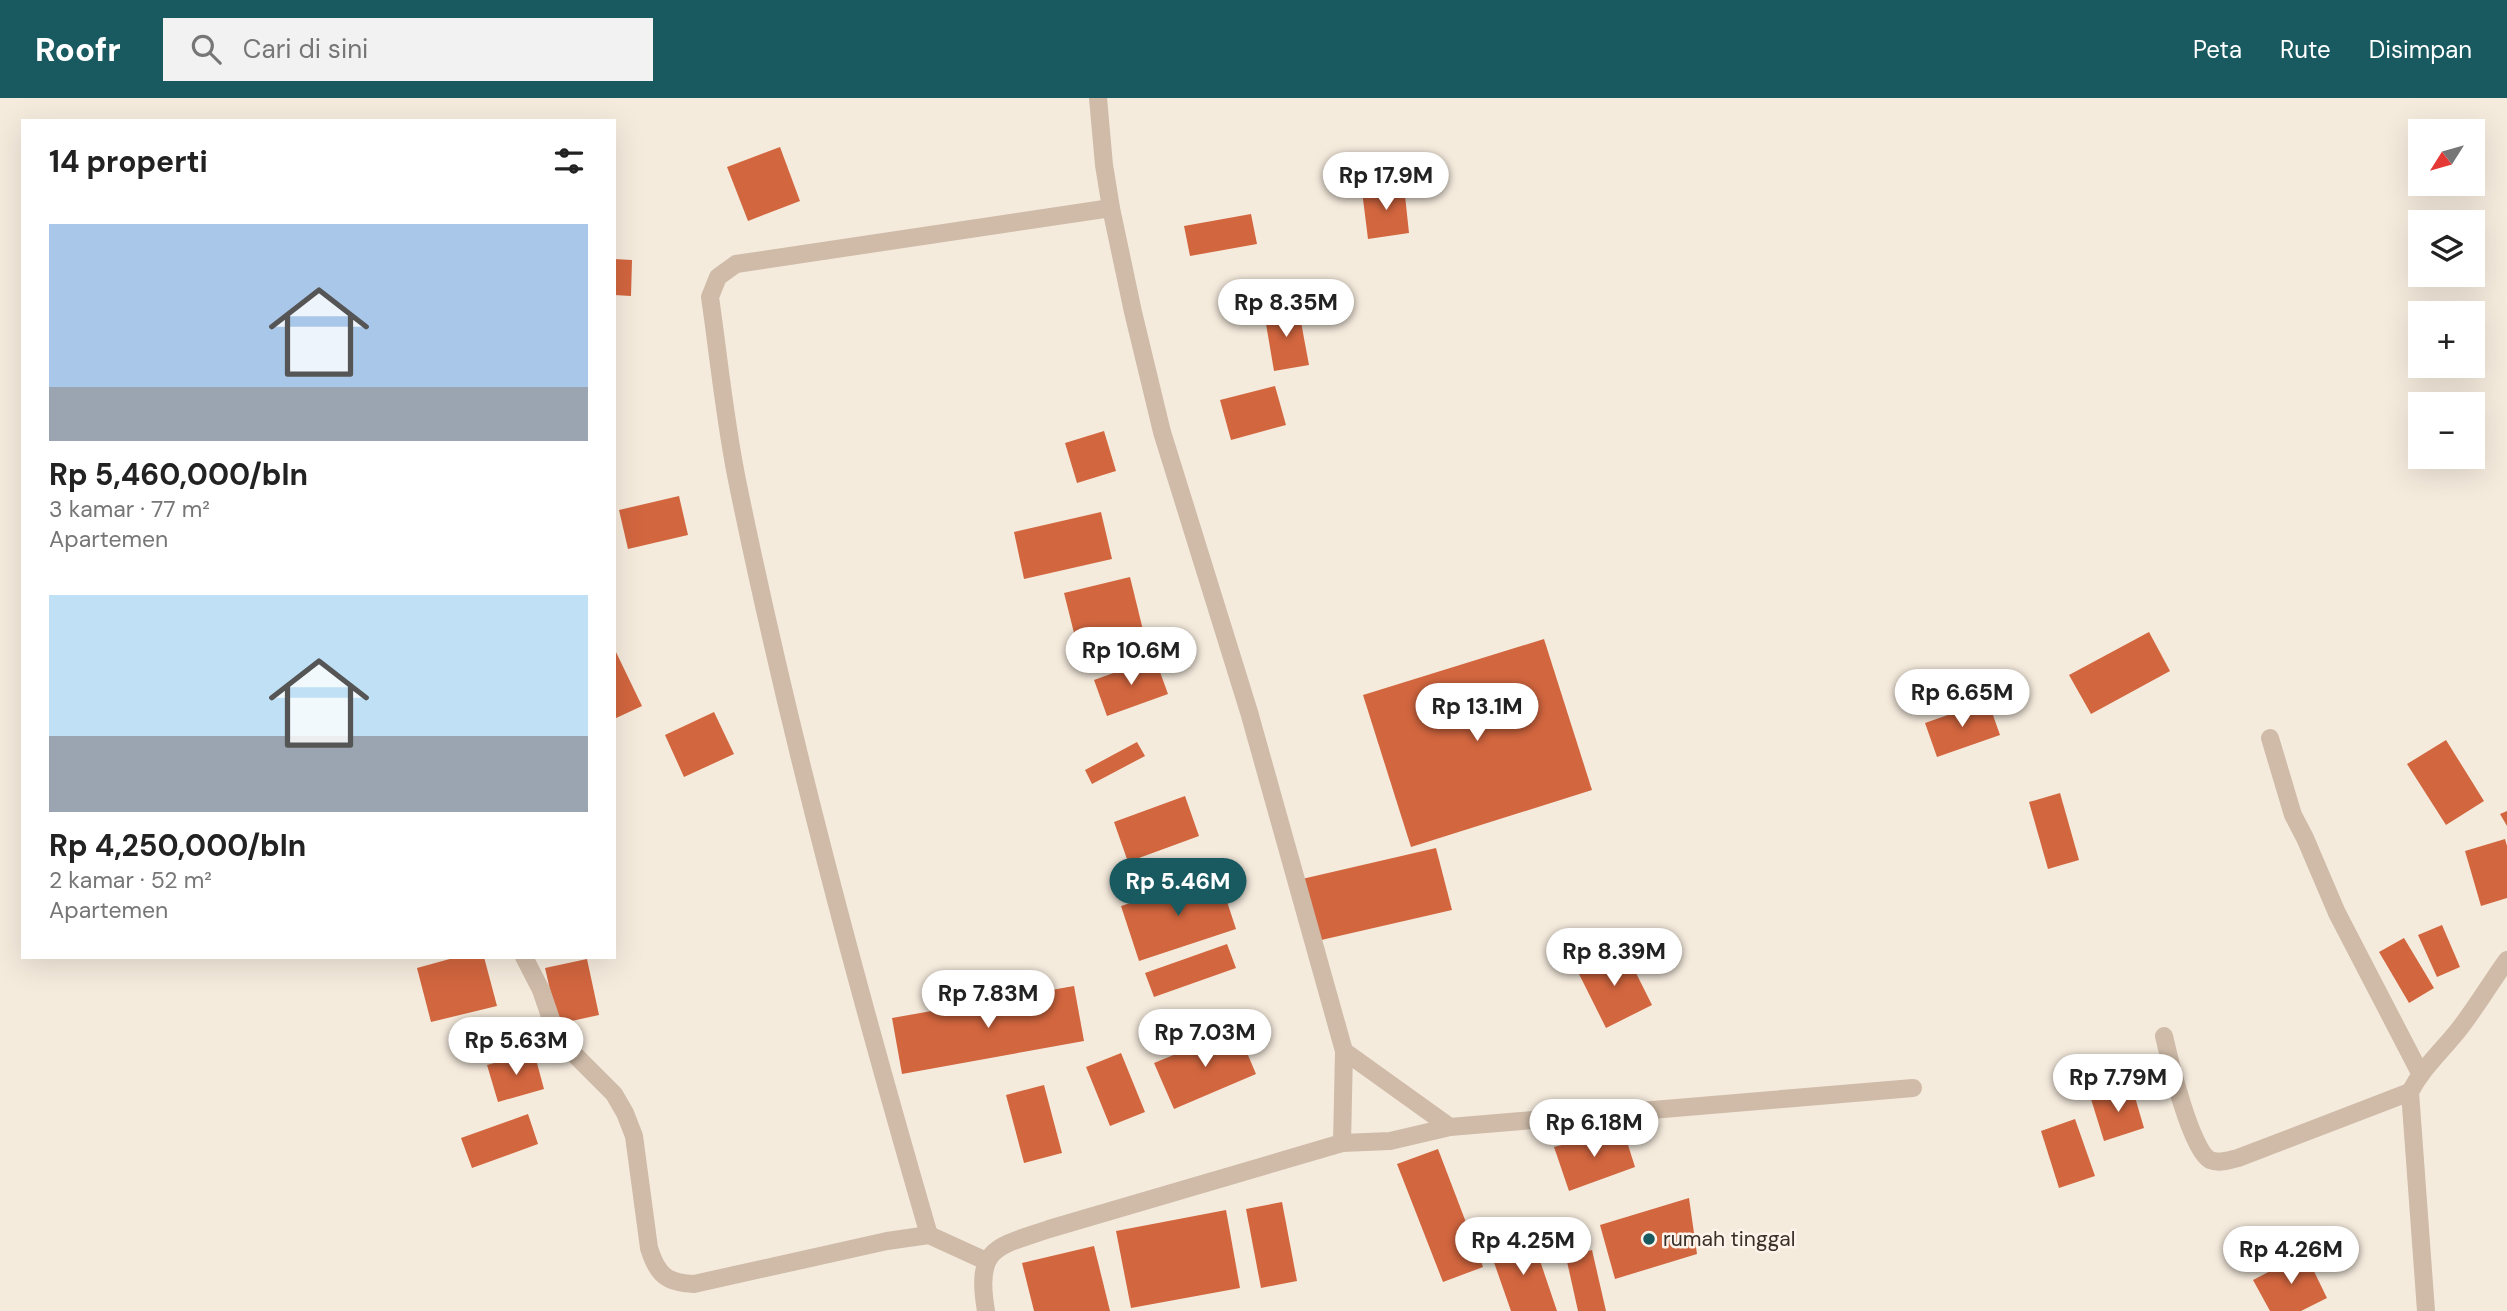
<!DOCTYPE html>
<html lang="id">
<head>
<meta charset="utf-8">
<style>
  :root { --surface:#fff; --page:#f2f2f2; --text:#222; --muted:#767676; --accent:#195a61 }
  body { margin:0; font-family:"DM Sans",sans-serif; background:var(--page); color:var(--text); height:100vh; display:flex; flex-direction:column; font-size:26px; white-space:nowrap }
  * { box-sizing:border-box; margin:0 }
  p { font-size:23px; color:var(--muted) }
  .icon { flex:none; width:38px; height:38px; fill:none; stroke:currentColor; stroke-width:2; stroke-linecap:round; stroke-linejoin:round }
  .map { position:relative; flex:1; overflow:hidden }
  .drawer { position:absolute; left:21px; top:21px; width:595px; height:840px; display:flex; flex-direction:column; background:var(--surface); border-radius:0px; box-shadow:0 7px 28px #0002 }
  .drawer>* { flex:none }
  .needle { width:46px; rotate:233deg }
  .fabs { position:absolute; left:2408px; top:21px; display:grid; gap:14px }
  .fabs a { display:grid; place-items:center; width:77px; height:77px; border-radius:0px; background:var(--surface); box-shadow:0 7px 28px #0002; font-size:35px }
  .price { position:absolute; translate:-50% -60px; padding:0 16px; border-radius:24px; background:#fff; color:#222; font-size:23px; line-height:46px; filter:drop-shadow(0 2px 4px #0008) }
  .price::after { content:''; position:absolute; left:50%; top:42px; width:21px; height:16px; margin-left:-10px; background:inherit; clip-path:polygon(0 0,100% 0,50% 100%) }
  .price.current { background:var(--accent); color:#fff }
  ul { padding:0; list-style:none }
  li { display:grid; align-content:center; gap:14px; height:371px; padding:0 28px }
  li span { display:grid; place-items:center; height:217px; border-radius:0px; color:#555 }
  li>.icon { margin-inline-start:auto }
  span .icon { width:126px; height:126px; fill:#fffc; stroke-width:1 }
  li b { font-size:30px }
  h2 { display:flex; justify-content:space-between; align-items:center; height:84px; padding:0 28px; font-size:30px }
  header { display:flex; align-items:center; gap:42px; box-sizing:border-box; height:98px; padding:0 35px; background:var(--accent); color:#fff }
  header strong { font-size:33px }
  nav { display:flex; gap:38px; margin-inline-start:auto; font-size:24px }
  .search { width:490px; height:63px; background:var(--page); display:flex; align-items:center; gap:18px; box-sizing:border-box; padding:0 24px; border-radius:0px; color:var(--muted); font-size:26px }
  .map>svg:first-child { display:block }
  .building { fill:#d2663f }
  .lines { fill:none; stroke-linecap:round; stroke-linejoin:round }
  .minor { stroke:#cfbba8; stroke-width:18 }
  .poi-dot { fill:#195a61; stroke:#fcf4eb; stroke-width:2.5 }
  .labels { text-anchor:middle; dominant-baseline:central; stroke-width:5; stroke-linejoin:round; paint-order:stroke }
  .poi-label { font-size:21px; fill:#3b2f29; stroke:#fcf4eb; text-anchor:start }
</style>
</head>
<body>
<header>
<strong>Roofr</strong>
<div class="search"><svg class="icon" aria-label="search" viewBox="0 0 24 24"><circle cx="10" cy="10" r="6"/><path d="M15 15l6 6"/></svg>Cari di sini</div>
<nav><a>Peta</a><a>Rute</a><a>Disimpan</a></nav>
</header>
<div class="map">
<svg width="2507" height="1213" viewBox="0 0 2507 1213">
  <rect width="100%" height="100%" fill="#f5ebdd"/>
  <g class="building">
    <polygon points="780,49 800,103 748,123 727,69"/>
    <polygon points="1404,88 1409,135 1368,141 1362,93"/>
    <polygon points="1251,116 1257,146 1190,158 1184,128"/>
    <polygon points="614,161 632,162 631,198 614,197"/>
    <polygon points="1298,208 1309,267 1274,273 1264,214"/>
    <polygon points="1275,288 1286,327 1231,342 1220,302"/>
    <polygon points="1104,333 1116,373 1077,385 1065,345"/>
    <polygon points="679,398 688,437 628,451 619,412"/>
    <polygon points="1101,414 1112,461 1024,481 1014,434"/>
    <polygon points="1130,479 1143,532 1077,547 1064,495"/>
    <polygon points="2149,534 2170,573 2091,616 2069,577"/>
    <polygon points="1544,541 1592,692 1411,749 1363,597"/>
    <polygon points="614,550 642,608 614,621"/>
    <polygon points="1155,560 1168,596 1107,618 1094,582"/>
    <polygon points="1988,603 2000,637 1937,659 1925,625"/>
    <polygon points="714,614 734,656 684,679 665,637"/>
    <polygon points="2446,642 2484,703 2446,727 2407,666"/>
    <polygon points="1137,644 1145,658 1092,686 1085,672"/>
    <polygon points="2060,695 2079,762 2048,771 2029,704"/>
    <polygon points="1185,698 1199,738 1128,764 1114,724"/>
    <polygon points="2507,713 2507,728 2500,716"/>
    <polygon points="2505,741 2507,748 2507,800 2481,808 2465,753"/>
    <polygon points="1436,750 1452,812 1317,843 1302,781"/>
    <polygon points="1218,776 1236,831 1139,863 1121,808"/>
    <polygon points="2442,827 2460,869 2437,879 2418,837"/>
    <polygon points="2404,840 2434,890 2409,905 2379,854"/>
    <polygon points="1227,846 1236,870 1154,899 1145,875"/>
    <polygon points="1623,849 1652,907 1606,930 1577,872"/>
    <polygon points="457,859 484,859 497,908 431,924 417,870"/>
    <polygon points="587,861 599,917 558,926 545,870"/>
    <polygon points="1074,888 1084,943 902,976 892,920"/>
    <polygon points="1237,931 1256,976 1174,1011 1154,965"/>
    <polygon points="534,954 544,991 498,1004 487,967"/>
    <polygon points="1121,955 1145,1014 1110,1028 1086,969"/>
    <polygon points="1044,987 1062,1055 1024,1065 1006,997"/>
    <polygon points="2132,989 2144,1030 2104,1043 2091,1001"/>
    <polygon points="528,1016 538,1046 472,1070 461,1040"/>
    <polygon points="2075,1021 2095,1078 2059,1090 2041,1033"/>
    <polygon points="1623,1031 1635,1069 1569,1093 1554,1049"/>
    <polygon points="1438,1051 1483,1169 1443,1184 1397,1066"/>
    <polygon points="1689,1100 1697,1156 1615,1181 1600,1127"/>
    <polygon points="1282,1104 1297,1183 1261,1190 1246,1111"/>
    <polygon points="1226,1112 1240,1190 1131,1210 1116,1133"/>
    <polygon points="1532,1139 1557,1213 1511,1213 1490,1153"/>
    <polygon points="1094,1148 1110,1213 1034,1213 1022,1165"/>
    <polygon points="1592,1152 1606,1213 1578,1213 1566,1159"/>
    <polygon points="2305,1155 2327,1200 2301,1213 2270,1213 2253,1182"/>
  </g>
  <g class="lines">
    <g class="minor">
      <polyline points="2270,640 2293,717 2305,740 2337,815 2420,975"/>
      <path d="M 524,859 L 541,892 L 553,927 L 573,955 L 614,996 L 625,1015 L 634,1038 L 649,1150 C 657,1176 666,1185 694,1186 L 887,1143 L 929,1137 L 986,1163"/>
      <path d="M 2164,938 C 2169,960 2191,1053 2210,1062 C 2219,1066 2229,1062 2238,1060 L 2410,994"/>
      <polyline points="1344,953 1450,1029 1913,990"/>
      <polyline points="1342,1045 1390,1043 1450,1029"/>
      <path d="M 929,1137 C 857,889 790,640 738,387 C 725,325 719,261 710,199 L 718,179 L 736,166 L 1111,110"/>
      <path d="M 986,1213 C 975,1149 996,1149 1049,1131 L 1342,1045 L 1344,953 L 1249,614 L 1162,334 L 1133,214 L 1111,110 L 1104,67 L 1098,0"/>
      <path d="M 2426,1213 L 2410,994 C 2423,969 2443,952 2460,930 C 2477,908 2491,884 2507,862"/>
    </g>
  </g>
  <circle class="poi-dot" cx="1649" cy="1141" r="7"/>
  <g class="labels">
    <g class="poi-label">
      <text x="1663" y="1141">rumah tinggal</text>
    </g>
  </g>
</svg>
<div class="fabs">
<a><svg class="needle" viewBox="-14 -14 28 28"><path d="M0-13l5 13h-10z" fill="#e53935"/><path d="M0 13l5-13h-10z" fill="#767676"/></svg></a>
<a><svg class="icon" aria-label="layers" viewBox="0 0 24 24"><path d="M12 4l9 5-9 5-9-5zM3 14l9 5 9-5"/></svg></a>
<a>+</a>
<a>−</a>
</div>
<b class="price" style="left:1386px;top:114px">Rp 17.9M</b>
<b class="price" style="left:1286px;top:241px">Rp 8.35M</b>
<b class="price" style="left:1131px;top:589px">Rp 10.6M</b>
<b class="price" style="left:1962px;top:631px">Rp 6.65M</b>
<b class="price" style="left:1477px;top:645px">Rp 13.1M</b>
<b class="price current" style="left:1178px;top:820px">Rp 5.46M</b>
<b class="price" style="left:1614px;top:890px">Rp 8.39M</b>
<b class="price" style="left:988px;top:932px">Rp 7.83M</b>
<b class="price" style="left:1205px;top:971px">Rp 7.03M</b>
<b class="price" style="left:516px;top:979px">Rp 5.63M</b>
<b class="price" style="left:2118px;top:1016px">Rp 7.79M</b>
<b class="price" style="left:1594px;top:1061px">Rp 6.18M</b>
<b class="price" style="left:1523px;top:1179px">Rp 4.25M</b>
<b class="price" style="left:2291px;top:1188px">Rp 4.26M</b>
<section class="drawer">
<h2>14 properti<svg class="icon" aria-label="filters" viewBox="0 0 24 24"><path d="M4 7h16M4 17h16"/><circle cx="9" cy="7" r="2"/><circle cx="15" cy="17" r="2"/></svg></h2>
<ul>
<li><span style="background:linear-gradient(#a9c7e8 75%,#9aa5b1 0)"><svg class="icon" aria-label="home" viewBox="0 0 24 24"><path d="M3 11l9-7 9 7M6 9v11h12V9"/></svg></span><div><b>Rp 5,460,000/bln</b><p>3 kamar · 77 m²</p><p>Apartemen</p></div></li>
<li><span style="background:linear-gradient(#bfe0f5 65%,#9aa5b1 0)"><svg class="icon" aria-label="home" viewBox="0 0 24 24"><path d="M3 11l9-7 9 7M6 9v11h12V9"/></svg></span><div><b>Rp 4,250,000/bln</b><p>2 kamar · 52 m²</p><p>Apartemen</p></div></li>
</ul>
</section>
</div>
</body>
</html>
